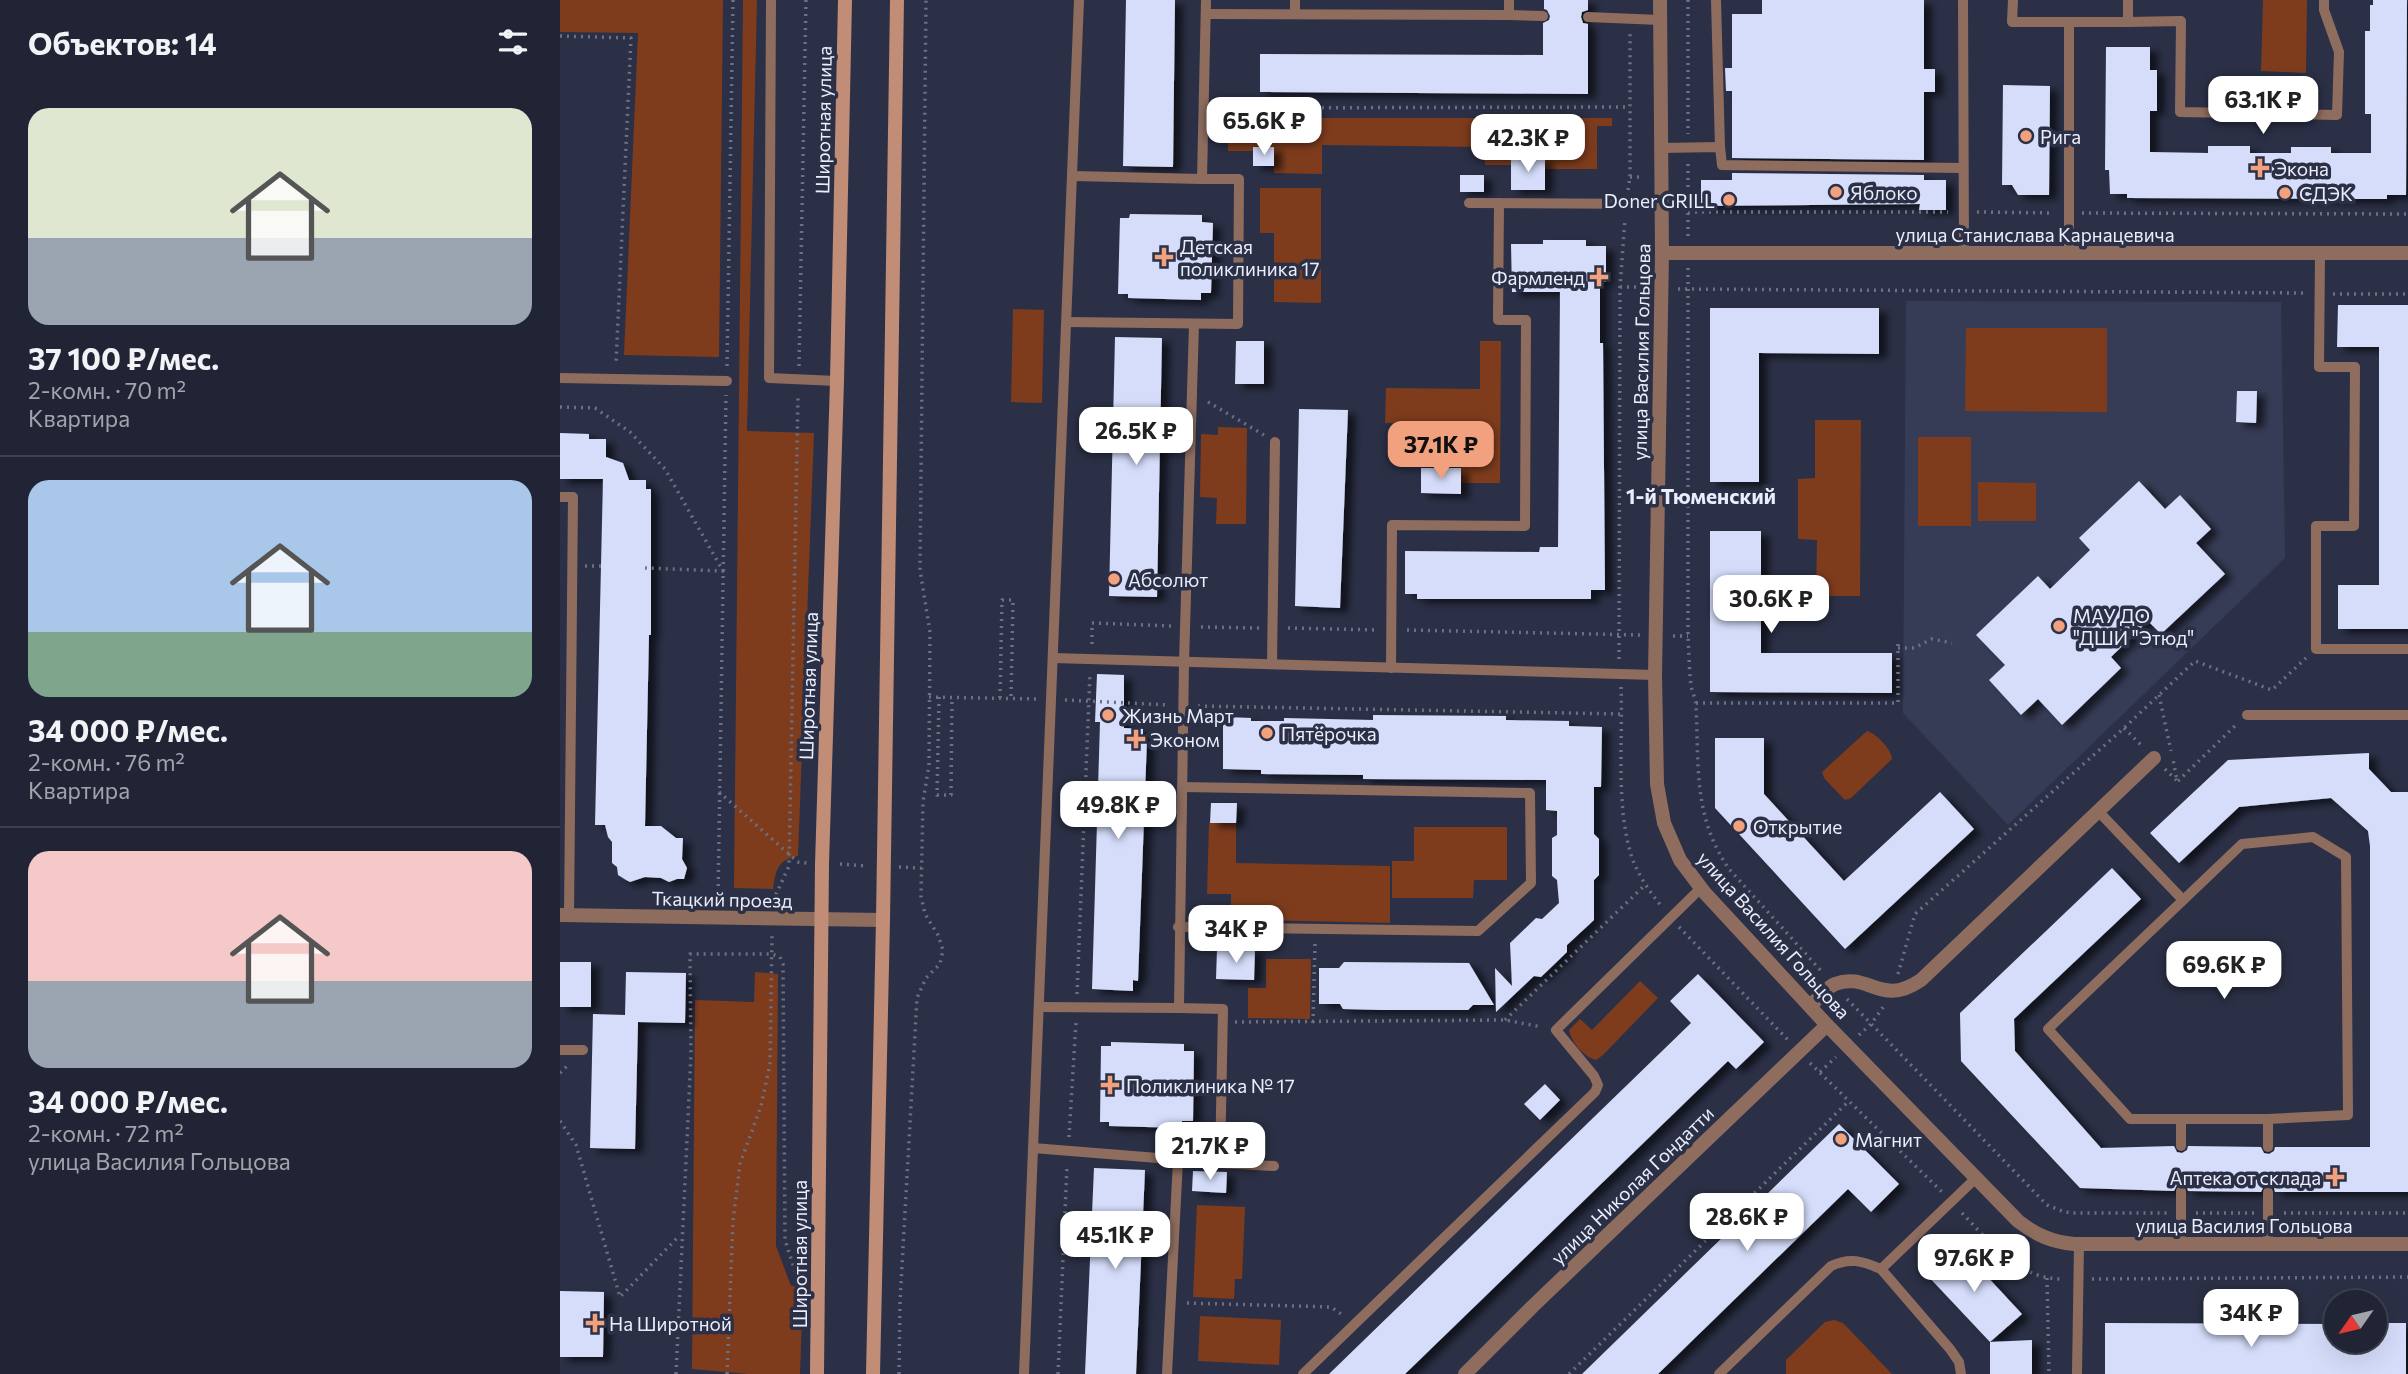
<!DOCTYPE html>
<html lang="ru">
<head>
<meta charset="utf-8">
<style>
  :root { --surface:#202434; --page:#282c3c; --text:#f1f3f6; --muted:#a2a4ac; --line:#3d414f; --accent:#f2a17e }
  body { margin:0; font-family:Commissioner,sans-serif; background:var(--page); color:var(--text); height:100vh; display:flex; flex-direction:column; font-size:26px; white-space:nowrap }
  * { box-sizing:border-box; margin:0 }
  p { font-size:23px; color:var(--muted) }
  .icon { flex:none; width:38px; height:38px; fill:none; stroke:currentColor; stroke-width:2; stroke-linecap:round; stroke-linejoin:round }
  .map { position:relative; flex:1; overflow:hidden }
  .side { display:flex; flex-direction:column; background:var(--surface); width:560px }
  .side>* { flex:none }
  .needle { width:46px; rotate:236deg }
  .buttons { position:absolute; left:1764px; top:1290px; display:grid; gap:14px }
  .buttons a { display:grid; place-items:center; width:63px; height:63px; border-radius:50%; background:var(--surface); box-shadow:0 7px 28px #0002,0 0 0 2px var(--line); font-size:35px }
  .price { position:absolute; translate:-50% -60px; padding:0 16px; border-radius:14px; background:#fff; color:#222; font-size:23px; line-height:46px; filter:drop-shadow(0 2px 4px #0008) }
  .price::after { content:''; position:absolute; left:50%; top:42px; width:21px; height:16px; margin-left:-10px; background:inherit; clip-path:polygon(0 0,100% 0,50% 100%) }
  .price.on { background:var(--accent); color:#111 }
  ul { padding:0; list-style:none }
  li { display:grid; align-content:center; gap:14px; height:371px; padding:0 28px }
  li+li { border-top:2px solid var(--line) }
  li span { display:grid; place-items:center; height:217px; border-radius:21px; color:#555 }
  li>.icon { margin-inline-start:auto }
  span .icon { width:126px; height:126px; fill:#fffc; stroke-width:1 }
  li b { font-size:30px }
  h2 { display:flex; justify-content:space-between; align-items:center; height:84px; padding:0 28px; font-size:30px }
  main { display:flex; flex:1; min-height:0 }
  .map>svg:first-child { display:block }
  .built { fill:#363c56 }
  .green { fill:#7e3c1d }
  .building { fill:#d5ddfb; filter:url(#shadow) }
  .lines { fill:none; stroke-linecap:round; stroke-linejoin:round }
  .path { stroke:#6c7084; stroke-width:3.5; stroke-dasharray:2 5; stroke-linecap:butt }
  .lane { stroke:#8e6d5f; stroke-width:10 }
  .street { stroke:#8e6d5f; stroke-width:14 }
  .secondary { stroke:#c18d77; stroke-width:14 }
  .poi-dot { fill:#f2a17e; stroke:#2b3046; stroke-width:2.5 }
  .labels { text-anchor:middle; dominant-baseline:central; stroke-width:7; stroke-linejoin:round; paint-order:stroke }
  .street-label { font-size:19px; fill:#eaedfc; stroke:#2b3046 }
  .poi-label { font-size:19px; fill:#eaedfc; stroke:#2b3046; text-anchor:start }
  .neighbourhood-label { font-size:21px; font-weight:bold; fill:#eaedfc; stroke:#2b3046 }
</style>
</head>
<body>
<main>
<section class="side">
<h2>Объектов: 14<svg class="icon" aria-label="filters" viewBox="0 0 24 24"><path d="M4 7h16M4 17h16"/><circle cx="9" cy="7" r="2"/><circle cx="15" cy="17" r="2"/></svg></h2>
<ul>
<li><span style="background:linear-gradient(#dfe7d0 60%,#9aa5b1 0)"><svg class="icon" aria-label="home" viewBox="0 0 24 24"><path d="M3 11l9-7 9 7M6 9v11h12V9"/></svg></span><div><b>37 100 ₽/мес.</b><p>2-комн. · 70 m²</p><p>Квартира</p></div></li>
<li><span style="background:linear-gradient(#a9c7e8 70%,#7fa58c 0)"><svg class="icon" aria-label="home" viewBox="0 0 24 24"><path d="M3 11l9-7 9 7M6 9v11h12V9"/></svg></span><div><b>34 000 ₽/мес.</b><p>2-комн. · 76 m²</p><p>Квартира</p></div></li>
<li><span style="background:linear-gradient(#f6c9c9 60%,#9aa5b1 0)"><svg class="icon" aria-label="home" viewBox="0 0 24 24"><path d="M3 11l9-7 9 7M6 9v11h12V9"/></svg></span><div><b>34 000 ₽/мес.</b><p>2-комн. · 72 m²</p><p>улица Василия Гольцова</p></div></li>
</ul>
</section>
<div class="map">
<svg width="1848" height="1374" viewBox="0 0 1848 1374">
  <defs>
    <filter id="shadow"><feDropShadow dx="8" dy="4.5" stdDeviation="3.5" flood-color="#0009"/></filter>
  </defs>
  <rect width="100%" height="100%" fill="#2b3046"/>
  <polygon class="built" points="1346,301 1721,302 1725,558 1448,825 1343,713"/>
  <g class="green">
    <polygon points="0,0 163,0 159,357 64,355 78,33 0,32"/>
    <path d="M 183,0 L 197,0 L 187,431 L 254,433 L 238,856 C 217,860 216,870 213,889 L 174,888 Z"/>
    <polygon points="1703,0 1747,0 1746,73 1701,71"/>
    <polygon points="668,118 1052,118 1052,126 1037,126 1037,169 985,169 984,157 952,157 951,165 925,165 924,147 762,145 762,174 714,173 714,147 694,147 693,151 668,151"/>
    <polygon points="700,188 761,188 761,303 714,302 714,233 700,233"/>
    <polygon points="453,309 484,310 482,403 451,402"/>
    <polygon points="1406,328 1547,328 1547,412 1405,411"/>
    <polygon points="920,341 941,341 940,483 901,483 901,423 825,423 826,388 920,389"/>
    <polygon points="1255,420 1301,420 1300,596 1256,596 1257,540 1238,539 1238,479 1255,478"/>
    <polygon points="658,427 687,428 686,524 656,524 657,498 640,497 641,434 658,435"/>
    <rect x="1358" y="437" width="53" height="89"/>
    <polygon points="1418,482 1476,483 1476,521 1418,521"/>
    <path d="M 1307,731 C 1317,734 1331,749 1332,759 L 1291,798 L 1285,800 L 1264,778 L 1262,772 Z"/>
    <polygon points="649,823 676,823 676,863 830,866 830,923 695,920 694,913 671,913 671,894 647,894"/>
    <polygon points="854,827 947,827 947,880 914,880 913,898 832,898 832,861 854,861"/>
    <polygon points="706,959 751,959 750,1019 688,1018 688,988 706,988"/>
    <polygon points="195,972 218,974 216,1246 231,1286 243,1287 240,1374 188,1374 132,1369 135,1000 194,1002"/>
    <path d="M 1080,981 L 1098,998 L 1043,1055 L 1036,1060 C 1024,1057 1011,1042 1009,1030 L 1020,1019 L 1032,1030 Z"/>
    <polygon points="637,1205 685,1207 682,1279 675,1279 674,1299 633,1297"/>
    <polygon points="640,1316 721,1320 719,1365 638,1361"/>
    <polygon points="1274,1320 1283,1323 1332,1374 1226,1374 1226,1360 1265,1322"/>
  </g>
  <g class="building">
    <polygon points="566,0 615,0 613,167 563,166"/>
    <polygon points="984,0 1028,0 1028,10 1022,12 1021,17 1023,23 1028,24 1028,94 700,92 700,54 983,55 983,23 989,20 990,16 987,10 984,9"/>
    <polygon points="1202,0 1364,0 1364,69 1375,69 1375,92 1364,92 1364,160 1172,158 1172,91 1166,91 1165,68 1172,68 1172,14 1202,14"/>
    <polygon points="1813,0 1847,0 1846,195 1827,195 1827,199 1798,199 1567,198 1567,194 1550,194 1549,170 1545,170 1546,47 1590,47 1590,70 1597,70 1597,111 1590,111 1590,152 1648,153 1648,146 1690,146 1690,153 1731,153 1731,147 1771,147 1771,153 1811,153 1811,114 1805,114 1805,31 1810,31 1810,5 1813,5"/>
    <polygon points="1443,85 1490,86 1489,195 1458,195 1452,185 1442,185"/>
    <rect x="693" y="147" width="21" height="19"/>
    <rect x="951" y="157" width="34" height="33"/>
    <polygon points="1172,173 1364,175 1364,180 1386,180 1386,210 1359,210 1360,204 1141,206 1141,180 1172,180"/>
    <rect x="900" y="175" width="24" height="17"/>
    <polygon points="570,214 642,215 642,222 653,223 651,293 641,293 641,300 568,298 568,294 558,294 560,218 569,218"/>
    <polygon points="983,240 1026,240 1026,246 1046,246 1046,282 1040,282 1040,343 1043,343 1045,590 1031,590 1031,599 857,599 857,594 845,594 845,551 979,552 980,547 998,547 1000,292 952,292 951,244 983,244"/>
    <polygon points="1778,305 1848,305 1848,629 1778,629 1778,585 1819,585 1819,347 1777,347"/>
    <polygon points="1150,308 1319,308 1319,354 1199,353 1199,482 1150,482"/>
    <polygon points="555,337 602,338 597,597 549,596"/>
    <polygon points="676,341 704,341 704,384 675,384"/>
    <polygon points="1677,391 1697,391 1696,423 1676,422"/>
    <polygon points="739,409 788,410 780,608 735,606"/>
    <polygon points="0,433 29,434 29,439 46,439 46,457 63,463 69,480 86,480 86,489 91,489 91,635 89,635 85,826 101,826 116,838 123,838 122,859 127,868 124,879 117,879 109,882 101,878 85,877 70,882 66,880 58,875 57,867 52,863 52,842 48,837 45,825 35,825 43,479 0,479"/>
    <polygon points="861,468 901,468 901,494 861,493"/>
    <polygon points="1579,481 1605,509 1620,495 1651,529 1636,543 1665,574 1601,634 1588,621 1551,657 1561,668 1502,725 1478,699 1461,715 1429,680 1445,665 1416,635 1478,576 1490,589 1530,550 1519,538"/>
    <polygon points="1150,531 1201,531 1201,653 1332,653 1332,693 1150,692"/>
    <polygon points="537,674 564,675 564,728 583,729 583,739 587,739 578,981 573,980 573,991 532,989 540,722 535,722"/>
    <polygon points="813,715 946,716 946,720 1009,721 1009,726 1042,727 1041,787 1034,787 1034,834 1039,839 1039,875 1034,880 1034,920 1007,945 1007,952 981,977 974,976 936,1012 935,968 952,986 950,943 976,918 982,919 999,903 997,880 992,876 992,838 997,835 997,811 986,810 986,780 803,779 803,775 701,774 701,770 663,769 663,720 667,720 667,717 691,718 691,721 724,721 724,718 813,720"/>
    <polygon points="1155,738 1204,738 1204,794 1284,881 1380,792 1414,829 1285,949 1155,808"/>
    <polygon points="1809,753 1809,769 1831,792 1848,792 1848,1192 1715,1192 1714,1188 1709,1185 1704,1186 1701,1192 1628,1191 1627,1187 1622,1184 1617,1185 1614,1191 1520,1188 1401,1061 1400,1013 1552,868 1581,899 1454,1019 1455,1051 1541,1148 1614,1146 1617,1152 1622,1153 1627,1150 1628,1146 1701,1147 1704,1153 1709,1154 1714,1151 1715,1147 1810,1147 1810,846 1808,831 1771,798 1679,807 1619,863 1590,833 1668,760"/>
    <polygon points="651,803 677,803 676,823 650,823"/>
    <polygon points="657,949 695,950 694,980 656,979"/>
    <rect x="0" y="962" width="31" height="45"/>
    <polygon points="784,962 909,963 934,1005 913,1005 908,1010 821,1010 783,1009 780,1004 759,1004 759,968 779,968"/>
    <polygon points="66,972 126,973 125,1023 78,1022 75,1149 30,1148 33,1014 65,1015"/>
    <polygon points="1138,974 1204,1042 1176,1069 1168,1061 845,1374 769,1374 1131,1023 1110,1001"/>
    <polygon points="551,1042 624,1044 624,1051 634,1051 633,1121 622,1121 622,1128 549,1126 549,1122 540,1122 541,1046 551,1046"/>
    <polygon points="985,1084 1000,1100 980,1120 964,1104"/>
    <polygon points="1279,1124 1339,1184 1311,1212 1288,1189 1098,1374 1022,1374"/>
    <polygon points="534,1168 585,1170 576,1374 525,1374"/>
    <polygon points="633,1171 667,1172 666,1193 632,1191"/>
    <polygon points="1398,1245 1462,1314 1430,1342 1366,1274"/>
    <polygon points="0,1291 44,1292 43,1357 0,1357"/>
    <polygon points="1545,1323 1776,1324 1776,1340 1815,1340 1815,1323 1846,1323 1846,1374 1545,1374"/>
    <polygon points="1472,1340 1472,1374 1430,1374 1430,1342"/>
  </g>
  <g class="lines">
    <g class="path">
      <polyline points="1128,0 1128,134"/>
      <polyline points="0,36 71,38 56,363"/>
      <polyline points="657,108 1069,107"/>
      <polyline points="1070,177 1084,177"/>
      <polyline points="1068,190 1070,177 1070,33"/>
      <polyline points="1128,212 1388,212"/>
      <polyline points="1417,212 1493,213"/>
      <polyline points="1522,213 1848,214"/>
      <polyline points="1128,236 1128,163"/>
      <path d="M 1128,268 L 1128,636 C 1129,652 1129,669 1131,685 C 1132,692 1136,699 1136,706 C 1139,766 1133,817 1169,869 L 1263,973"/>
      <polyline points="1060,287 1086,287"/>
      <polyline points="1118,289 1744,293"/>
      <polyline points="1773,294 1848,294"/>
      <polyline points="167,366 173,0"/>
      <polyline points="239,366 246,0"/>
      <polyline points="648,402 704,435"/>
      <polyline points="0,407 35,408 70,432 105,469 163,571 85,568"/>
      <polyline points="25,566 41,566"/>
      <polyline points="641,627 699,628"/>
      <polyline points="728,628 818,630"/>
      <polyline points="847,630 1081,635"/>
      <polyline points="1113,636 1128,636"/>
      <polyline points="532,644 532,623 612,626"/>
      <polyline points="1338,648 1354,648 1372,639 1392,643"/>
      <polyline points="1059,659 1060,287 1065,219"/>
      <path d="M 1061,687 C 1063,740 1056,801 1070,851 C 1076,873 1089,891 1103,908"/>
      <polyline points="1599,695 1611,751"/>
      <polyline points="369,697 476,699"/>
      <polyline points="379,697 377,795 391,795 392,697"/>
      <polyline points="440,698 442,600 453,600 451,698"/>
      <polyline points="505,700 609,705"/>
      <polyline points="1136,703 1338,703 1338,641"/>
      <polyline points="638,706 1062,714"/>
      <polyline points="1564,728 1582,746"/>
      <polyline points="1605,769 1617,781 1613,759"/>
      <polyline points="1618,781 1678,723"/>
      <polyline points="159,792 238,862 247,863"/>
      <polyline points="280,864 307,866"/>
      <polyline points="339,867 361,868"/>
      <polyline points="158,900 166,395"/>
      <polyline points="213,901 229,866 238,395"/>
      <polyline points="1119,927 1228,1040"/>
      <polyline points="1338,974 1355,914 1564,728 1635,661 1712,690 1746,658"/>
      <polyline points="517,994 530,673"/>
      <polyline points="1287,999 1487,1205 1505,1212 1515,1213 1607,1213"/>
      <polyline points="945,1020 1085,885"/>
      <polyline points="675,1022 945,1020 982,1027"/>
      <polyline points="753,1023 755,944"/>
      <polyline points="1299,1035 1311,1024 1324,1006"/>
      <polyline points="1250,1063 1382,1192"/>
      <polyline points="1260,1072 1276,1057"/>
      <polyline points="0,1073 8,1065"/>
      <polyline points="0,1121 16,1145 60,1297 119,1236"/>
      <polyline points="509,1137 516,1022"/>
      <path d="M 1402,1213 C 1431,1243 1457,1279 1503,1279"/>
      <polyline points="1636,1213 1695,1213"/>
      <polyline points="1724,1213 1848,1213"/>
      <polyline points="1487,1278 1489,1374"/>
      <polyline points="1532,1279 1848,1277"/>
      <polyline points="627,1303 771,1307 784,1316"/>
      <polyline points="116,1374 131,1054 130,954 212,954 220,957 223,964 225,1240 237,1277"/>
      <polyline points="167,1374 173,1221 180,1164 201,1106 210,1064 212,934"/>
      <polyline points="339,1374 340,1302 357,998 366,978 380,964 383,950 378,935 365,914 361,896 363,802 369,765 370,632 360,570 366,0"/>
      <polyline points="498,1374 507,1166"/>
      <polyline points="1009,1374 1289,1101"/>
    </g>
    <g class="lane">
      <polyline points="211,0 209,378 277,381"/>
      <polyline points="1156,0 1160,147"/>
      <polyline points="1403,0 1404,253"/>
      <polyline points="1453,0 1452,22 1509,22 1509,253"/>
      <polyline points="646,14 949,15 949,0"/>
      <polyline points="735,14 735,0"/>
      <polyline points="949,15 983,16"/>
      <polyline points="1028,17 1100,20"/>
      <polyline points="1509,22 1568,22 1568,0"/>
      <polyline points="1568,22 1621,21 1620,112 1777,115 1779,52 1764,10 1764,0"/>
      <polyline points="1101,148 1160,147 1162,165 1403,168"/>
      <polyline points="513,176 642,179 646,0"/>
      <polyline points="909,203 1101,204"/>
      <polyline points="1760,253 1759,367 1795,367 1794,526 1756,526 1756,649 1848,649"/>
      <polyline points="507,322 678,324 679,179 642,179"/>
      <polyline points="0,378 167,381"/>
      <polyline points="0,497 13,497 9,915"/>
      <polyline points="493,658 1095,675"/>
      <polyline points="712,664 715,442"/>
      <polyline points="831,668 832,525 965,526 966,320 938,320 939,203"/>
      <polyline points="1687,715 1848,715"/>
      <polyline points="1538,811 1623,900"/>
      <polygon points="1753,837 1786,857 1788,1115 1708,1119 1570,1119 1488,1029 1682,844"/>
      <polyline points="618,927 918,931 971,883 970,793 622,787"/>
      <polyline points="480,1007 619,1008"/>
      <polyline points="0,1050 23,1050"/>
      <polyline points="1708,1119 1708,1147"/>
      <polyline points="1621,1146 1621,1120"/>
      <polyline points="473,1148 660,1163 663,1009 619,1008 624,663 634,324"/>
      <polyline points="660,1163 714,1166"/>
      <polyline points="1621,1191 1621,1244"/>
      <polyline points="1708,1192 1708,1244"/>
      <polyline points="464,1374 519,0"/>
      <polyline points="607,1374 618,1160"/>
      <polyline points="743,1374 1035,1092 1038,1085 1034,1076 996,1030 1141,888"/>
      <path d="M 1159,1374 L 1271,1266 C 1290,1257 1302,1261 1321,1269"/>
      <polyline points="1401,1374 1399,1362 1390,1349 1321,1269 1416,1178"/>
      <polyline points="1517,1374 1519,1244"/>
    </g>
    <g class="street">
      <path d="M 1100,0 L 1102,253 L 1095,675 L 1097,784 L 1104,823 L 1120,860 L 1144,892 L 1267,1025 L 1458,1221 C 1476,1235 1492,1242 1514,1244 L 1848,1244"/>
      <polyline points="1102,253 1848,253"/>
      <polyline points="0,915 323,920"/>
      <path d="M 1250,1006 C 1258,999 1266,988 1275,984 C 1309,971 1320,1008 1361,980 L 1594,758"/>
      <polyline points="905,1374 973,1306 1267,1025"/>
    </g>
    <g class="secondary">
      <polyline points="257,1374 262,864 277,381 285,0"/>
      <polyline points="313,1374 323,920 337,0"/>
    </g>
  </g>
  <g class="poi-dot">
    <circle cx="1466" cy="136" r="7"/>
    <path d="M1696.5 157.5h7v7h7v7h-7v7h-7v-7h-7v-7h7z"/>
    <circle cx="1276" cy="192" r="7"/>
    <circle cx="1725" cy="193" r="7"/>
    <circle cx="1169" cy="200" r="7"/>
    <path d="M600.5 246.5h7v7h7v7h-7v7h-7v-7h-7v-7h7z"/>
    <path d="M1035.5 266.5h7v7h7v7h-7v7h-7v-7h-7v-7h7z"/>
    <circle cx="554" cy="579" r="7"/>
    <circle cx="1499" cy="626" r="7"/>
    <circle cx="548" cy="715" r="7"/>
    <circle cx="707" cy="733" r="7"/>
    <path d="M572.5 728.5h7v7h7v7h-7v7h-7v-7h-7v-7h7z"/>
    <circle cx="1179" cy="826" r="7"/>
    <path d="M546.5 1074.5h7v7h7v7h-7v7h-7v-7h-7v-7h7z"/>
    <circle cx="1281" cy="1139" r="7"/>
    <path d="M1771.5 1166.5h7v7h7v7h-7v7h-7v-7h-7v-7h7z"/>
    <path d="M31.5 1312.5h7v7h7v7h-7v7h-7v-7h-7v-7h7z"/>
  </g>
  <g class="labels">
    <g class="street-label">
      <text transform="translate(263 120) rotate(-89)">Широтная улица</text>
      <text x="1475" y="234">улица Станислава Карнацевича</text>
      <text transform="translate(1081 352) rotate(-89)">улица Василия Гольцова</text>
      <text transform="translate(248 686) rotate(-88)">Широтная улица</text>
      <text transform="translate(162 899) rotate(1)">Ткацкий проезд</text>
      <text transform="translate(1214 935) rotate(48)">улица Василия Гольцова</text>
      <text transform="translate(1072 1185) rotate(-44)">улица Николая Гондатти</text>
      <text x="1684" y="1225">улица Василия Гольцова</text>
      <text transform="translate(239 1254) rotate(-90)">Широтная улица</text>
    </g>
    <g class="poi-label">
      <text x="1480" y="136">Рига</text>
      <text x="1714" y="168">Экона</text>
      <text x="1290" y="192">Яблоко</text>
      <text x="1739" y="193">СДЭК</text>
      <text x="1155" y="200" text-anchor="end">Doner GRILL</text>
      <text x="620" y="246">Детская<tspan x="620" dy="22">поликлиника 17</tspan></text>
      <text x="1025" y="277" text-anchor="end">Фармленд</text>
      <text x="568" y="579">Абсолют</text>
      <text x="1513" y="615">МАУ ДО<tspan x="1513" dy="22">"ДШИ "Этюд"</tspan></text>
      <text x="562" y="715">Жизнь Март</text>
      <text x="721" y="733">Пятёрочка</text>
      <text x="590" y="739">Эконом</text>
      <text x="1193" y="826">Открытие</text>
      <text x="566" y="1085">Поликлиника № 17</text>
      <text x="1295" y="1139">Магнит</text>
      <text x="1761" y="1177" text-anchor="end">Аптека от склада</text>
      <text x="49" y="1323">На Широтной</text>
    </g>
    <g class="neighbourhood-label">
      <text x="1141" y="495">1-й Тюменский</text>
    </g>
  </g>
</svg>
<div class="buttons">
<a><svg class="needle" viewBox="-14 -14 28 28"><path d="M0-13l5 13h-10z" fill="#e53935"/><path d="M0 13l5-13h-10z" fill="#a2a4ac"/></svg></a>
</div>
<b class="price" style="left:1703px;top:136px">63.1K ₽</b>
<b class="price" style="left:704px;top:157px">65.6K ₽</b>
<b class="price" style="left:968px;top:174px">42.3K ₽</b>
<b class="price" style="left:576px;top:467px">26.5K ₽</b>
<b class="price on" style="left:881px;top:481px">37.1K ₽</b>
<b class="price" style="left:1211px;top:635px">30.6K ₽</b>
<b class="price" style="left:558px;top:841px">49.8K ₽</b>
<b class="price" style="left:676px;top:965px">34K ₽</b>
<b class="price" style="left:1664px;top:1001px">69.6K ₽</b>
<b class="price" style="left:650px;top:1182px">21.7K ₽</b>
<b class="price" style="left:1187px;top:1253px">28.6K ₽</b>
<b class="price" style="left:555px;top:1271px">45.1K ₽</b>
<b class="price" style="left:1414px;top:1294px">97.6K ₽</b>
<b class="price" style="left:1691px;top:1349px">34K ₽</b>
</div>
</main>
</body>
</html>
